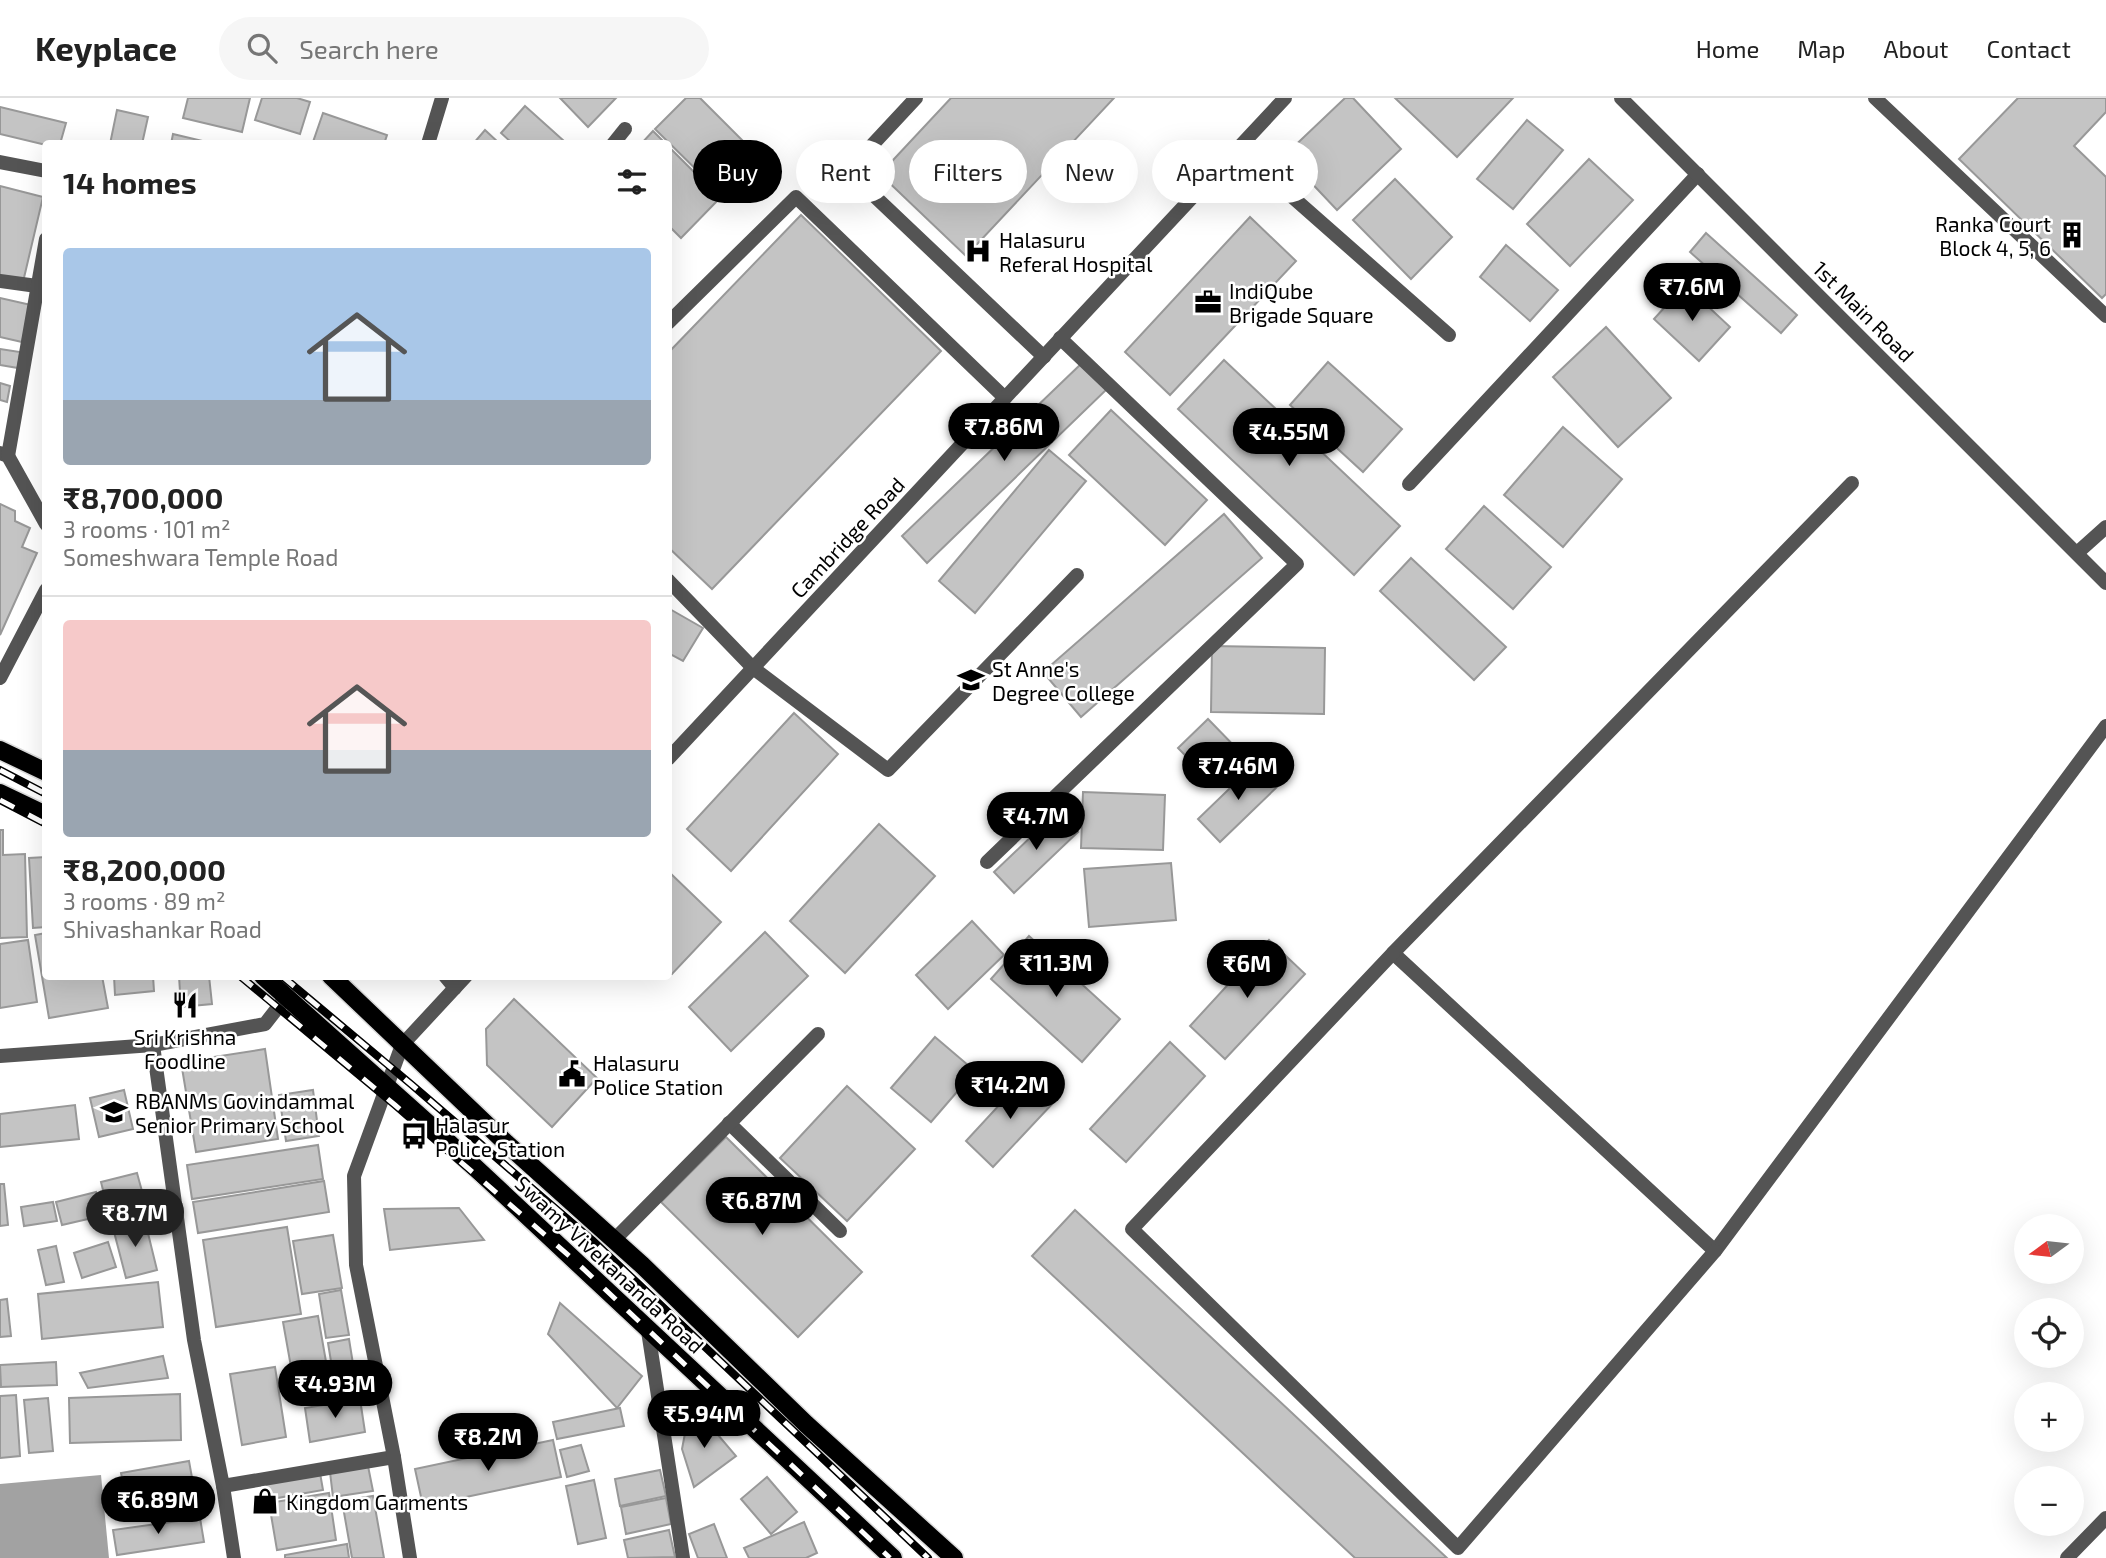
<!DOCTYPE html>
<html lang="en">
<head>
<meta charset="utf-8">
<style>
  :root { --surface:#fff; --page:#f6f6f6; --text:#222; --muted:#767676; --line:#e0e0e0; --accent:#000 }
  body { margin:0; font-family:"Exo 2",sans-serif; background:var(--page); color:var(--text); height:100vh; display:flex; flex-direction:column; font-size:26px; white-space:nowrap }
  * { box-sizing:border-box; margin:0 }
  p { font-size:23px; color:var(--muted) }
  .icon { flex:none; width:38px; height:38px; fill:none; stroke:currentColor; stroke-width:2; stroke-linecap:round; stroke-linejoin:round }
  .map { position:relative; flex:1; overflow:hidden }
  .drawer { position:absolute; left:42px; top:42px; width:630px; height:840px; display:flex; flex-direction:column; background:var(--surface); border-radius:7px; box-shadow:0 7px 28px #0002 }
  .drawer>* { flex:none }
  .guide { position:absolute; left:693px; top:42px; width:665px; height:63px; display:flex; gap:14px }
  .needle { width:46px; rotate:255deg }
  .fabs { position:absolute; left:2014px; top:1116px; display:grid; gap:14px }
  .fabs a { display:grid; place-items:center; width:70px; height:70px; border-radius:50%; background:var(--surface); box-shadow:0 7px 28px #0002; font-size:35px }
  .price { position:absolute; translate:-50% -60px; padding:0 16px; border-radius:24px; background:var(--accent); color:#fff; font-size:23px; line-height:46px; filter:drop-shadow(0 2px 4px #0008) }
  .price::after { content:''; position:absolute; left:50%; top:42px; width:21px; height:16px; margin-left:-10px; background:inherit; clip-path:polygon(0 0,100% 0,50% 100%) }
  .price.active { background:#222; color:#fff }
  ul { padding:0; list-style:none }
  li { display:grid; align-content:center; gap:14px; height:371px; padding:0 21px }
  li+li { border-top:2px solid var(--line) }
  li span { display:grid; place-items:center; height:217px; border-radius:7px; color:#555 }
  li>.icon { margin-inline-start:auto }
  span .icon { width:126px; height:126px; fill:#fffc; stroke-width:1 }
  li b { font-size:30px }
  h2 { display:flex; justify-content:space-between; align-items:center; height:84px; padding:0 21px; font-size:30px }
  .pill { padding:0 24px; border-radius:32px; background:var(--surface); box-shadow:0 7px 28px #0002; font-size:24px; line-height:63px }
  .pill.active { background:var(--accent); color:#fff }
  header { display:flex; align-items:center; gap:42px; box-sizing:border-box; height:98px; padding:0 35px; background:var(--surface); border-bottom:2px solid var(--line) }
  header strong { font-size:33px }
  nav { display:flex; gap:38px; margin-inline-start:auto; font-size:24px }
  .search { width:490px; height:63px; background:var(--page); display:flex; align-items:center; gap:18px; box-sizing:border-box; padding:0 24px; border-radius:38px; color:var(--muted); font-size:26px }
  .map>svg:first-child { display:block }
  .water { fill:#a2a2a2 }
  .building { fill:#c4c4c4; stroke:#989898; stroke-width:2 }
  .lines { fill:none; stroke-linecap:round; stroke-linejoin:round }
  .primary-casing { stroke:#dbdbdb; stroke-width:21 }
  .service { stroke:#545454; stroke-width:14 }
  .minor { stroke:#545454; stroke-width:14 }
  .tertiary { stroke:#545454; stroke-width:14 }
  .primary { stroke:#000; stroke-width:18 }
  .rail-casing { stroke:#000; stroke-width:8 }
  .rail { stroke:#fff; stroke-width:5; stroke-dasharray:16; stroke-linecap:butt }
  .labels { text-anchor:middle; dominant-baseline:central; stroke-width:5; stroke-linejoin:round; paint-order:stroke }
  .poi-label { font-size:21px; fill:#000; stroke:#fff; text-anchor:start }
  .street-label { font-size:21px; fill:#000; stroke:#fff }
</style>
</head>
<body>
<header>
<strong>Keyplace</strong>
<div class="search"><svg class="icon" aria-label="search" viewBox="0 0 24 24"><circle cx="10" cy="10" r="6"/><path d="M15 15l6 6"/></svg>Search here</div>
<nav><a>Home</a><a>Map</a><a>About</a><a>Contact</a></nav>
</header>
<div class="map">
<svg width="2106" height="1460" viewBox="0 0 2106 1460">
  <rect width="100%" height="100%" fill="#fff"/>
  <polygon class="water" points="101,1377 109,1460 0,1460 0,1386"/>
  <g class="building">
    <polygon points="188,0 250,0 242,34 183,20"/>
    <polygon points="262,0 297,0 310,4 300,36 255,22"/>
    <polygon points="560,0 616,0 588,29"/>
    <polygon points="686,0 700,0 759,59 722,97 655,31"/>
    <polygon points="951,0 1114,0 966,158 880,76"/>
    <polygon points="1345,0 1353,0 1401,51 1337,112 1285,57"/>
    <polygon points="1395,0 1513,0 1457,59"/>
    <polygon points="2018,0 2106,0 2106,14 2074,48 2106,79 2106,196 2102,200 1959,61"/>
    <polygon points="525,8 564,43 561,46 513,46 501,35"/>
    <polygon points="0,9 66,25 60,46 46,46 46,47 0,36"/>
    <polygon points="117,12 148,19 142,46 110,46"/>
    <polygon points="323,15 387,37 384,46 317,46 313,44"/>
    <polygon points="1527,22 1563,52 1513,111 1477,81"/>
    <polygon points="485,32 500,46 473,46"/>
    <polygon points="653,33 666,46 641,46"/>
    <polygon points="173,36 215,46 171,46"/>
    <polygon points="668,48 720,100 681,140 668,127"/>
    <polygon points="1589,61 1633,102 1570,168 1527,126"/>
    <polygon points="1395,81 1452,139 1411,181 1353,122"/>
    <polygon points="0,88 43,99 23,184 0,179"/>
    <polygon points="801,117 941,253 712,491 668,449 668,255"/>
    <polygon points="1250,119 1296,163 1170,297 1125,254"/>
    <polygon points="1706,135 1797,217 1781,235 1690,154"/>
    <polygon points="1506,147 1558,192 1530,223 1480,179"/>
    <polygon points="1685,187 1730,229 1699,263 1654,221"/>
    <polygon points="0,200 31,207 22,244 0,239"/>
    <polygon points="1606,229 1671,300 1618,349 1553,279"/>
    <polygon points="0,251 20,254 18,270 0,267"/>
    <polygon points="1224,262 1400,428 1354,477 1178,311"/>
    <polygon points="1328,264 1402,331 1363,374 1290,307"/>
    <polygon points="1082,265 1107,291 927,465 902,438"/>
    <polygon points="0,285 10,288 7,304 0,302"/>
    <polygon points="1111,312 1207,402 1165,447 1069,357"/>
    <polygon points="1563,329 1622,381 1563,449 1504,397"/>
    <polygon points="1049,352 1086,383 975,515 939,483"/>
    <polygon points="0,406 15,413 15,423 30,430 22,449 37,455 0,537"/>
    <polygon points="1484,408 1551,469 1513,511 1446,451"/>
    <polygon points="1224,416 1262,460 1081,619 1043,574"/>
    <polygon points="1411,460 1506,549 1474,582 1380,493"/>
    <polygon points="668,510 703,530 683,563 668,555"/>
    <polygon points="1212,548 1325,550 1324,616 1211,614"/>
    <polygon points="794,615 838,656 731,773 687,731"/>
    <polygon points="1208,621 1243,657 1214,687 1178,650"/>
    <polygon points="1256,665 1278,688 1220,744 1198,721"/>
    <polygon points="1083,694 1165,697 1163,752 1081,750"/>
    <polygon points="1058,713 1078,734 1014,795 994,774"/>
    <polygon points="879,726 935,778 845,875 790,823"/>
    <polygon points="0,732 3,732 3,757 25,756 27,839 0,840"/>
    <polygon points="46,759 46,829 33,830 29,760"/>
    <polygon points="1171,765 1176,822 1089,829 1084,771"/>
    <polygon points="668,773 721,824 672,876 668,873"/>
    <polygon points="972,823 1004,857 948,911 916,877"/>
    <polygon points="765,834 808,878 731,953 689,909"/>
    <polygon points="46,835 46,878 102,878 108,910 49,920 35,837"/>
    <polygon points="1029,838 1120,921 1082,964 991,881"/>
    <polygon points="28,842 37,904 0,910 0,846"/>
    <polygon points="1269,842 1305,876 1225,961 1190,928"/>
    <polygon points="114,878 153,878 154,893 115,897"/>
    <polygon points="179,878 209,878 212,906 181,909"/>
    <polygon points="514,901 597,980 552,1029 487,967 486,931"/>
    <polygon points="935,939 975,973 931,1024 891,990"/>
    <polygon points="1170,944 1205,978 1126,1064 1090,1031"/>
    <polygon points="265,951 278,1041 196,1054 181,964"/>
    <polygon points="1027,977 1054,1004 993,1069 966,1043"/>
    <polygon points="847,988 915,1051 847,1123 780,1060"/>
    <polygon points="124,992 133,1031 99,1039 90,1000"/>
    <polygon points="313,992 319,1038 286,1043 279,997"/>
    <polygon points="75,1007 79,1041 0,1049 0,1016"/>
    <polygon points="726,1039 862,1174 798,1239 661,1104"/>
    <polygon points="318,1047 323,1081 192,1101 187,1067"/>
    <polygon points="137,1075 148,1115 111,1124 101,1084"/>
    <polygon points="324,1083 329,1114 198,1135 193,1104"/>
    <polygon points="0,1086 4,1086 8,1127 0,1128"/>
    <polygon points="96,1094 101,1118 62,1127 56,1104"/>
    <polygon points="53,1104 57,1123 24,1128 21,1109"/>
    <polygon points="459,1110 484,1142 390,1152 384,1111"/>
    <polygon points="1075,1112 1447,1460 1355,1460 1032,1158"/>
    <polygon points="145,1123 157,1172 126,1180 113,1130"/>
    <polygon points="287,1129 301,1216 216,1229 203,1142"/>
    <polygon points="333,1137 342,1190 302,1196 293,1143"/>
    <polygon points="108,1144 116,1169 82,1180 74,1155"/>
    <polygon points="56,1148 64,1184 46,1187 38,1152"/>
    <polygon points="158,1184 163,1229 42,1241 38,1196"/>
    <polygon points="341,1192 349,1237 326,1240 319,1196"/>
    <polygon points="7,1201 11,1238 0,1239 0,1202"/>
    <polygon points="560,1205 642,1278 617,1310 548,1236"/>
    <polygon points="318,1218 328,1275 293,1280 283,1224"/>
    <polygon points="349,1241 358,1297 337,1300 328,1245"/>
    <polygon points="163,1258 168,1280 88,1290 80,1275"/>
    <polygon points="56,1264 57,1287 1,1289 0,1267"/>
    <polygon points="275,1269 286,1339 242,1347 230,1276"/>
    <polygon points="180,1296 181,1342 70,1345 69,1300"/>
    <polygon points="16,1297 20,1358 0,1360 0,1298"/>
    <polygon points="48,1300 53,1353 29,1355 24,1302"/>
    <polygon points="360,1301 365,1334 310,1344 305,1310"/>
    <polygon points="620,1310 624,1328 557,1341 553,1324"/>
    <polygon points="701,1317 736,1358 694,1389 682,1351 687,1325"/>
    <polygon points="553,1342 561,1379 423,1408 415,1371"/>
    <polygon points="581,1347 589,1373 567,1379 560,1352"/>
    <polygon points="189,1363 196,1402 129,1414 121,1375"/>
    <polygon points="368,1368 373,1393 333,1399 330,1374"/>
    <polygon points="660,1372 666,1398 620,1408 615,1381"/>
    <polygon points="320,1375 323,1392 266,1402 263,1384"/>
    <polygon points="767,1379 797,1414 771,1436 741,1401"/>
    <polygon points="594,1382 606,1440 578,1446 566,1388"/>
    <polygon points="329,1395 336,1442 277,1452 269,1405"/>
    <polygon points="373,1398 384,1460 352,1460 342,1403"/>
    <polygon points="666,1400 671,1426 626,1436 621,1409"/>
    <polygon points="200,1420 204,1444 117,1457 113,1432"/>
    <polygon points="804,1424 817,1455 806,1460 749,1460 744,1450"/>
    <polygon points="714,1426 727,1460 698,1460 689,1436"/>
    <polygon points="669,1432 675,1459 628,1460 624,1442"/>
    <polygon points="347,1446 349,1460 285,1460 285,1457"/>
  </g>
  <g class="lines">
    <g class="primary-casing">
      <g id="primary">
        <polyline points="0,652 46,674"/>
        <polyline points="0,695 46,717"/>
        <polyline points="263,878 432,1029 893,1460"/>
        <polyline points="331,878 506,1045 642,1167 806,1326 954,1460"/>
      </g>
    </g>
    <g class="service">
      <polyline points="916,0 848,73 1044,259"/>
      <polyline points="1875,0 2106,218"/>
      <polyline points="1238,51 1449,237"/>
      <polyline points="668,225 796,99 1005,300"/>
      <polyline points="1852,385 1393,855 1715,1153 2106,628"/>
      <polyline points="668,482 753,570 888,672 1077,477"/>
      <polyline points="987,764 1297,466 1060,240"/>
      <polyline points="1393,855 1132,1131 1458,1450 1715,1153"/>
      <polyline points="445,878 455,890"/>
      <polyline points="729,1025 840,1133"/>
      <polyline points="614,1142 818,936"/>
      <polyline points="2067,1460 2106,1420"/>
    </g>
    <g class="minor">
      <polyline points="428,46 442,0"/>
      <polyline points="613,46 625,31"/>
      <polyline points="0,64 46,73"/>
      <polyline points="0,183 37,188"/>
      <polyline points="0,355 8,358 46,426"/>
      <polyline points="8,358 46,141"/>
      <polyline points="1409,386 1698,76"/>
      <polyline points="2077,455 2106,429"/>
      <polyline points="0,580 46,492"/>
      <polyline points="153,947 194,1242 223,1388 394,1359"/>
      <polyline points="0,958 153,947 265,926 286,899"/>
      <polyline points="648,1233 683,1460"/>
      <polyline points="223,1388 234,1460"/>
    </g>
    <g class="tertiary">
      <polyline points="1621,0 2106,485"/>
      <polyline points="668,661 1285,0"/>
      <polyline points="410,1460 394,1359 356,1167 354,1078 402,947 466,878"/>
    </g>
    <use href="#primary" class="primary"/>
    <g class="rail-casing">
      <g id="rail">
        <polyline points="0,672 46,696"/>
        <polyline points="0,702 46,726"/>
        <polyline points="240,878 395,1007 574,1162 890,1460"/>
        <polyline points="282,878 412,987 592,1142 928,1460"/>
      </g>
    </g>
    <use href="#rail" class="rail"/>
  </g>
  <defs>
    <g id="building-bare" transform="scale(2.1)"><path d="M-4-6H4V6H1V3H-1V6H-4ZM-2.5-4.3h1.7v1.8h-1.7ZM.8-4.3h1.7v1.8H.8ZM-2.5-1h1.7V.8h-1.7ZM.8-1h1.7V.8H.8Z" fill="#000" stroke="#fff" stroke-width="2.5" paint-order="stroke"/></g>
    <g id="hospital-bare" transform="scale(2.1)"><path d="M-5-5h3v3.5h4V-5h3V5h-3V1.5h-4V5h-3Z" fill="#000" stroke="#fff" stroke-width="2.5" paint-order="stroke"/></g>
    <g id="office-bare" transform="scale(2.1)"><path d="M-6-3h4V-5.5h4V-3h4V5H-6ZM-1-4.5V-3h2v-1.5ZM-6 0V1H6V0Z" fill="#000" stroke="#fff" stroke-width="2.5" paint-order="stroke"/></g>
    <g id="university-bare" transform="scale(2.1)"><path d="M0-5L7-2L0 1L-7-2ZM-4 1L0 2.5L4 1V4Q0 6-4 4Z" fill="#000" stroke="#fff" stroke-width="2.5" paint-order="stroke"/></g>
    <g id="restaurant-bare" transform="scale(2.1)"><path d="M-5-6h1v4h1v-4h1v4h1v-4h1v5L-1.5 .5V6h-2V.5L-5-1ZM5-6V6H3V1.5H1.5Q1.5-4 5-6Z" fill="#000" stroke="#fff" stroke-width="2.5" paint-order="stroke"/></g>
    <g id="civic-bare" transform="scale(2.1)"><path d="M-.6-6.5H3V-4.5H.6V-3L4-1V1h2V6H-6V1h2V-1L-.6-3ZM-1.2 2.5V6h2.4V2.5Z" fill="#000" stroke="#fff" stroke-width="2.5" paint-order="stroke"/></g>
    <g id="school-bare" transform="scale(2.1)"><path d="M0-5L7-2L0 1L-7-2ZM-4 1L0 2.5L4 1V4Q0 6-4 4Z" fill="#000" stroke="#fff" stroke-width="2.5" paint-order="stroke"/></g>
    <g id="bus-bare" transform="scale(2.1)"><path d="M-5-6H5V4H4V6H2V4H-2V6H-4V4H-5ZM-3.5-4V0h7V-4ZM-3.5 1.2v1.5H-2V1.2ZM2 1.2v1.5H3.5V1.2Z" fill="#000" stroke="#fff" stroke-width="2.5" paint-order="stroke"/></g>
    <g id="shop-bare" transform="scale(2.1)"><path d="M-5-2.5h2.3a2.7 3.5 0 0 1 5.4 0H5L5.5 6h-11ZM-1.5-2.5h3a1.5 2.3 0 0 0-3 0Z" fill="#000" stroke="#fff" stroke-width="2.5" paint-order="stroke"/></g>
  </defs>
  <g fill-rule="evenodd">
    <use href="#building-bare" x="2072" y="137"/>
    <use href="#hospital-bare" x="978" y="153"/>
    <use href="#office-bare" x="1208" y="204"/>
    <use href="#university-bare" x="971" y="582"/>
    <use href="#restaurant-bare" x="185" y="907"/>
    <use href="#civic-bare" x="572" y="976"/>
    <use href="#school-bare" x="114" y="1014"/>
    <use href="#bus-bare" x="414" y="1038"/>
    <use href="#shop-bare" x="265" y="1403"/>
  </g>
  <g class="labels">
    <g class="poi-label">
      <text x="2051" y="125" text-anchor="end">Ranka Court<tspan x="2051" dy="24">Block 4, 5, 6</tspan></text>
      <text x="999" y="141">Halasuru<tspan x="999" dy="24">Referal Hospital</tspan></text>
      <text x="1229" y="192">IndiQube<tspan x="1229" dy="24">Brigade Square</tspan></text>
      <text x="992" y="570">St Anne's<tspan x="992" dy="24">Degree College</tspan></text>
      <text x="185" y="938" text-anchor="middle">Sri Krishna<tspan x="185" dy="24">Foodline</tspan></text>
      <text x="593" y="964">Halasuru<tspan x="593" dy="24">Police Station</tspan></text>
      <text x="135" y="1002">RBANMs Govindammal<tspan x="135" dy="24">Senior Primary School</tspan></text>
      <text x="435" y="1026">Halasur<tspan x="435" dy="24">Police Station</tspan></text>
      <text x="286" y="1403">Kingdom Garments</text>
    </g>
    <g class="street-label">
      <text transform="translate(1864 213) rotate(45)">1st Main Road</text>
      <text transform="translate(847 439) rotate(-47)">Cambridge Road</text>
      <text transform="translate(610 1166) rotate(43)">Swamy Vivekananda Road</text>
    </g>
  </g>
</svg>
<div class="fabs">
<a><svg class="needle" viewBox="-14 -14 28 28"><path d="M0-13l5 13h-10z" fill="#e53935"/><path d="M0 13l5-13h-10z" fill="#767676"/></svg></a>
<a><svg class="icon" aria-label="locate" viewBox="0 0 24 24"><circle cx="12" cy="12" r="6"/><path d="M12 2v4M12 18v4M2 12h4M18 12h4"/></svg></a>
<a>+</a>
<a>−</a>
</div>
<b class="price" style="left:1692px;top:225px">₹7.6M</b>
<b class="price" style="left:1004px;top:365px">₹7.86M</b>
<b class="price" style="left:1289px;top:370px">₹4.55M</b>
<b class="price" style="left:1238px;top:704px">₹7.46M</b>
<b class="price" style="left:1036px;top:754px">₹4.7M</b>
<b class="price" style="left:1056px;top:901px">₹11.3M</b>
<b class="price" style="left:1247px;top:902px">₹6M</b>
<b class="price" style="left:1010px;top:1023px">₹14.2M</b>
<b class="price" style="left:762px;top:1139px">₹6.87M</b>
<b class="price active" style="left:135px;top:1151px">₹8.7M</b>
<b class="price" style="left:335px;top:1322px">₹4.93M</b>
<b class="price" style="left:704px;top:1352px">₹5.94M</b>
<b class="price" style="left:488px;top:1375px">₹8.2M</b>
<b class="price" style="left:158px;top:1438px">₹6.89M</b>
<div class="guide">
<a class="pill active">Buy</a>
<a class="pill">Rent</a>
<a class="pill">Filters</a>
<a class="pill">New</a>
<a class="pill">Apartment</a>
</div>
<section class="drawer">
<h2>14 homes<svg class="icon" aria-label="filters" viewBox="0 0 24 24"><path d="M4 7h16M4 17h16"/><circle cx="9" cy="7" r="2"/><circle cx="15" cy="17" r="2"/></svg></h2>
<ul>
<li><span style="background:linear-gradient(#a9c7e8 70%,#9aa5b1 0)"><svg class="icon" aria-label="home" viewBox="0 0 24 24"><path d="M3 11l9-7 9 7M6 9v11h12V9"/></svg></span><div><b>₹8,700,000</b><p>3 rooms · 101 m²</p><p>Someshwara Temple Road</p></div></li>
<li><span style="background:linear-gradient(#f6c9c9 60%,#9aa5b1 0)"><svg class="icon" aria-label="home" viewBox="0 0 24 24"><path d="M3 11l9-7 9 7M6 9v11h12V9"/></svg></span><div><b>₹8,200,000</b><p>3 rooms · 89 m²</p><p>Shivashankar Road</p></div></li>
</ul>
</section>
</div>
</body>
</html>
